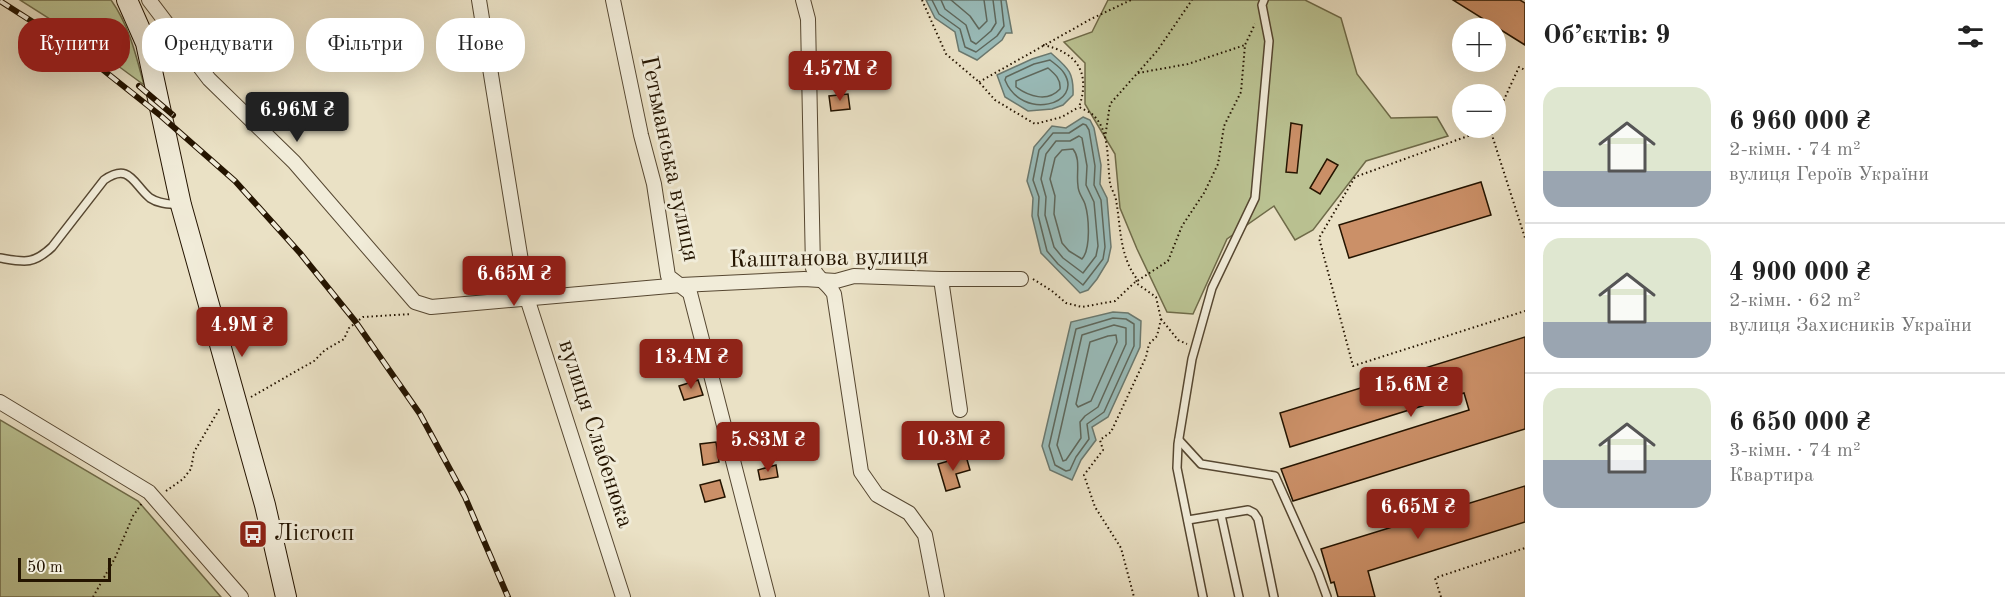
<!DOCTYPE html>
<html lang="uk">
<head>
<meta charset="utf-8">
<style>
  :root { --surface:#fff; --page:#f6f6f6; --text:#222; --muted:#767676; --line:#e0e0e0; --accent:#8f2418 }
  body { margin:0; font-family:"Old Standard TT",serif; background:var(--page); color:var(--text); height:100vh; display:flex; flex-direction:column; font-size:22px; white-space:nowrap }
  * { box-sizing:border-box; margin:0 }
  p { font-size:20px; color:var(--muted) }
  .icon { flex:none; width:33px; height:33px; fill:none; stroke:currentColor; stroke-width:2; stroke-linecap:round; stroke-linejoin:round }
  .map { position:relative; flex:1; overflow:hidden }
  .sheet { display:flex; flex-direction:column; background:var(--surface); width:480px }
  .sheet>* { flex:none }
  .banner { position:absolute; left:18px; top:18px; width:570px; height:54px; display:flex; gap:12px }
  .fabs { position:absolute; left:1452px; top:18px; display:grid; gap:12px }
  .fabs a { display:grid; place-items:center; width:54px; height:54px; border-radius:50%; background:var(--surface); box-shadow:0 6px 24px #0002; font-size:30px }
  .scale { position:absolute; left:18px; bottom:15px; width:93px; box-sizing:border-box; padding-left:6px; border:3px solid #241400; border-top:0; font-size:16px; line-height:21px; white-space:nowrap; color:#241400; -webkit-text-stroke:4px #f1ecd9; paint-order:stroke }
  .price { position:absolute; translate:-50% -51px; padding:0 14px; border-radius:6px; background:var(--accent); color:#fff; font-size:20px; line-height:39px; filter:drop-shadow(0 2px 3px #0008) }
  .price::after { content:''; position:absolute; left:50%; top:36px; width:18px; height:14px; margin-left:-9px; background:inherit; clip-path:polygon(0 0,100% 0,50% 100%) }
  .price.active { background:#222; color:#fff }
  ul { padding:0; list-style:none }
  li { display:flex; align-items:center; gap:18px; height:150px; padding:0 18px }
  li+li { border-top:2px solid var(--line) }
  li span { display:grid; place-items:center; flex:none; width:168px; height:120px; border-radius:18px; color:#555 }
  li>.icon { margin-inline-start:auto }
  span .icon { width:72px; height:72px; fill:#fffc; stroke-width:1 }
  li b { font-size:26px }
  h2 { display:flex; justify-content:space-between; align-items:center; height:72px; padding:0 18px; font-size:26px }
  .pill { padding:0 21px; border-radius:24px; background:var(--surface); box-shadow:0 6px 24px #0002; font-size:21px; line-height:54px }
  .pill.active { background:var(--accent); color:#fff }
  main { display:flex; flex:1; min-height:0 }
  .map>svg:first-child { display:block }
  .green { fill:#bac292; stroke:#6f6b49; stroke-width:1.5 }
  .water { fill:#99bcba; stroke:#6a7970; stroke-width:1.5 }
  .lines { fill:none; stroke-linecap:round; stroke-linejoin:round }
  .shore { stroke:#5e685d; stroke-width:1.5 }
  .building { fill:#cb9068; stroke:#241400; stroke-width:1.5 }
  .lane-casing { stroke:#564731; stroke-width:10 }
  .street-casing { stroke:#564731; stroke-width:16 }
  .secondary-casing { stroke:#241400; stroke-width:22 }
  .path { stroke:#241400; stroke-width:2; stroke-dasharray:1.5 3; stroke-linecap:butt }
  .lane { stroke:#f1ecd9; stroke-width:7 }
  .street { stroke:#f1ecd9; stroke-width:14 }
  .secondary { stroke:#f1ecd9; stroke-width:20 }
  .rail-casing { stroke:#241400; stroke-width:6 }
  .rail { stroke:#f1ecd9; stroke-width:4; stroke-dasharray:11; stroke-linecap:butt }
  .labels { text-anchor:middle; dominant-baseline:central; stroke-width:6; stroke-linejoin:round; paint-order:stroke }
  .street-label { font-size:24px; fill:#241400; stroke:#f1ecd9 }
  .poi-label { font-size:24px; fill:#241400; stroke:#f1ecd9; text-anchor:start }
</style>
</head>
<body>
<main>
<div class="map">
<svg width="1525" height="597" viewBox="0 0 1525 597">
  <rect width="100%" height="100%" fill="#eae1c5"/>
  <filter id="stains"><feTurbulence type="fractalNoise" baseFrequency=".00333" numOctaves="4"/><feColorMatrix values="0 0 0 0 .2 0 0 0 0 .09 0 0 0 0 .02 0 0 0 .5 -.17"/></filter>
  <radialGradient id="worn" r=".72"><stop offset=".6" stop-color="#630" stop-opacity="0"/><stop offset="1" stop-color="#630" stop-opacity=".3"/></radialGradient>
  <g class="green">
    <path d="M 20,0 L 111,0 C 129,25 136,55 144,85 L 80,38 Z"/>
    <polygon points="1108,0 1305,0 1341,18 1357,74 1391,118 1437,117 1448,136 1366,161 1313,230 1295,240 1274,206 1227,239 1193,314 1167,312 1137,249 1120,208 1115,154 1085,104 1085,63 1064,42 1092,32"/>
    <polygon points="0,420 138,501 221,597 0,597"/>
  </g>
  <g class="water">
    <polygon points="926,0 1006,0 1012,33 1006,33 1002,40 977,60 959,51 955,32 935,18"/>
    <path d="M 1051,53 C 1068,68 1074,72 1073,95 L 1063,105 L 1052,109 L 1028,111 L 1005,97 L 997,75 L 1032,59 Z"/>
    <polygon points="1083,117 1090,120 1094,128 1101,165 1100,184 1107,198 1111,247 1108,261 1097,279 1088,290 1080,293 1041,253 1032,216 1033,198 1027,181 1034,147 1052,126 1066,128"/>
    <polygon points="1113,312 1128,313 1141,321 1140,347 1108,417 1092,427 1096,440 1081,460 1072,480 1050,470 1042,446 1071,322"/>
  </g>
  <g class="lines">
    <g class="shore">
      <polyline points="932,0 939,14 960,29 965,47 976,52 997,36 1004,26 1001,0"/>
      <polyline points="941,0 945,9 966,25 971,41 976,44 991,31 996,23 993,0"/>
      <polyline points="951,0 970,16 979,29 987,21 984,0"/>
      <path d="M 1050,60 C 1055,64 1061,68 1064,73 C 1084,104 1022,122 1005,80 L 1006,77 L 1034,64 Z"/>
      <path d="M 1048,68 C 1055,74 1061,79 1060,89 C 1047,103 1029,96 1016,87 L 1016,81 Z"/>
      <polygon points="1083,124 1086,125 1089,130 1095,166 1094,185 1101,200 1105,247 1103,259 1083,285 1058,264 1047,251 1038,215 1039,197 1033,180 1039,150 1053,133 1069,133"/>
      <polygon points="1079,136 1082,138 1087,166 1086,185 1094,202 1098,246 1096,256 1083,273 1063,258 1054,247 1045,215 1046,197 1041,179 1046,154 1056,141 1070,141"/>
      <path d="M 1062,150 L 1073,149 C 1081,159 1076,174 1078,186 C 1078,193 1083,198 1085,204 C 1089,217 1091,249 1082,259 L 1069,251 L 1062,243 L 1054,214 L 1055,196 L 1050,179 L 1055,158 Z"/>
      <polygon points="1113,318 1126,319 1134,324 1134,346 1104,412 1087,424 1089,439 1076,457 1070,470 1066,471 1055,465 1049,446 1076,329"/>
      <polygon points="1114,325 1126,328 1126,344 1098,407 1085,416 1080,422 1081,438 1066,460 1063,461 1057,445 1082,335"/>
      <polygon points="1116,335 1117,342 1091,401 1078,407 1076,404 1090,342 1108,336"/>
    </g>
  </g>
  <g class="building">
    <polygon points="1453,0 1520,0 1525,3 1525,45"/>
    <polygon points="848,94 850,109 831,111 829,96"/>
    <polygon points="1291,123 1302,125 1297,173 1286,172"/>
    <polygon points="1327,159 1338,165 1320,194 1310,188"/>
    <polygon points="1481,182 1491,215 1349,258 1339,225"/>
    <polygon points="1525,337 1525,429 1293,501 1281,469 1469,410 1464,393 1290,447 1280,413"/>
    <polygon points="698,380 703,395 684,400 679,386"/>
    <polygon points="716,442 719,462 703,465 700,444"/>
    <polygon points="966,456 970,470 956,474 960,487 946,491 938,464"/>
    <polygon points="776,465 778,477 760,480 758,470"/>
    <polygon points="720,480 725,497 705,502 700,485"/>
    <polygon points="1525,486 1525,522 1368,571 1375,597 1338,597 1334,582 1331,583 1321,549"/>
  </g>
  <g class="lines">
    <g class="lane-casing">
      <g id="lane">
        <path d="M 0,258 C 24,262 33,265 52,247 L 104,180 C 130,162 133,184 150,198 C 159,204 169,204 178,205"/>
        <polyline points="1179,440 1201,464 1275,476 1318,572 1327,597"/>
        <polyline points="1221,515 1239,597"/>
        <polyline points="1188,520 1248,510 1254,513 1258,519 1274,597"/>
        <polyline points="1203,597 1177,468 1178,444 1192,359 1212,288 1255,198 1269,41 1262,5 1264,0"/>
      </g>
    </g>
    <g class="street-casing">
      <g id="street">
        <polyline points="149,0 209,79 294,162 415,302 431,307 681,285 804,279 836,281 854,276 941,279 1021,279"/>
        <polyline points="479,0 527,298 623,597"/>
        <polyline points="613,0 641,135 654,184 668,276 690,293 768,597"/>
        <path d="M 803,0 L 808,19 L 813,268 C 817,279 828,283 834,294 L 861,472 L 877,495 L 909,513 L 925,535 L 937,597"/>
        <polyline points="941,279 960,410"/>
        <polyline points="0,402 149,492 241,597"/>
      </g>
    </g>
    <g class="secondary-casing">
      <polyline id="secondary" points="127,0 146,43 181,205 265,505 286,597"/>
    </g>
    <g class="path">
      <polyline points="922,0 946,54 979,82 995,100 1035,124 1062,117 1079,107"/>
      <path d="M 1043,45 C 1077,52 1091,73 1079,107 C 1084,110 1091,112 1095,117 C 1110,133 1107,162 1110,183 C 1111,189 1115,194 1116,200 C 1121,227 1119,255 1137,279 L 1136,283 L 1156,297 L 1161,319 L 1157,336 L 1149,344 L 1146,357 L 1111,432 L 1100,440 L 1103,450 L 1084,475 L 1095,507 L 1121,548 L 1134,597"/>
      <polyline points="1138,73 1188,64 1245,45"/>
      <polyline points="979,82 1091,19 1131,0"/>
      <polyline points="1496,117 1519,67 1525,70"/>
      <polyline points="1490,128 1355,177 1319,238 1353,366 1525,311"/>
      <polyline points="1490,129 1525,238"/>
      <polyline points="1105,138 1110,104 1157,51 1192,0"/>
      <polyline points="1033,279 1052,291 1066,303 1082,307 1115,301 1134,283 1168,261 1182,226 1204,193 1218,164 1224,126 1241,92 1245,45 1255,24"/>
      <polyline points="1161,319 1178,340 1187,344"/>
      <polyline points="251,397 314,361 325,350 344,339 349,328 363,317 411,314"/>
      <polyline points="166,491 183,479 191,469 194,452 220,408"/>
      <polyline points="93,597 115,558 133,516 142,503"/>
      <polyline points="1441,597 1435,578 1525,548"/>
    </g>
    <use href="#lane" class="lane"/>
    <use href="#street" class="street"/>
    <use href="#secondary" class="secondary"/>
    <g class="rail-casing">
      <g id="rail">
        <polyline points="0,1 83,54 161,116 235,181 300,253 355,321 420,414 465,497 508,597"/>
        <polyline points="139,86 173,115"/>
      </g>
    </g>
    <use href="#rail" class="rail"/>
  </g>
  <defs>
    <g id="bus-square" transform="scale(1.5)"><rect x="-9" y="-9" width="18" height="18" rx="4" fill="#8f2418" stroke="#f1ecd9"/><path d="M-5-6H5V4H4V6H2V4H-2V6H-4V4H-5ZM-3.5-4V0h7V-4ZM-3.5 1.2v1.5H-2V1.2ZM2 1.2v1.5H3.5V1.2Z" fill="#fff"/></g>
  </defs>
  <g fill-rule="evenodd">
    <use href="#bus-square" x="253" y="534"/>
  </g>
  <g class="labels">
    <g class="street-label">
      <text transform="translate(669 159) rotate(78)">Гетьманська вулиця</text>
      <text transform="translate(829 259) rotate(-1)">Каштанова вулиця</text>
      <text transform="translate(595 434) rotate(72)">вулиця Слабенюка</text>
    </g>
    <g class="poi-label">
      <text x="274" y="534">Лісгосп</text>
    </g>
  </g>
  <rect width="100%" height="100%" filter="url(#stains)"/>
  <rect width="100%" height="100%" fill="url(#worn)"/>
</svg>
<div class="fabs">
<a>+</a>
<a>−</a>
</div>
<div class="scale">50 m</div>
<b class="price" style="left:840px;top:102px">4.57M ₴</b>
<b class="price active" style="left:297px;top:143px">6.96M ₴</b>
<b class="price" style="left:514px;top:307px">6.65M ₴</b>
<b class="price" style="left:242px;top:358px">4.9M ₴</b>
<b class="price" style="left:691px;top:390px">13.4M ₴</b>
<b class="price" style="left:1411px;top:418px">15.6M ₴</b>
<b class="price" style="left:953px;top:472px">10.3M ₴</b>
<b class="price" style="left:768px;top:473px">5.83M ₴</b>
<b class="price" style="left:1418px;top:540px">6.65M ₴</b>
<div class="banner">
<a class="pill active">Купити</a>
<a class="pill">Орендувати</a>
<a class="pill">Фільтри</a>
<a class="pill">Нове</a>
</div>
</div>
<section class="sheet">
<h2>Об’єктів: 9<svg class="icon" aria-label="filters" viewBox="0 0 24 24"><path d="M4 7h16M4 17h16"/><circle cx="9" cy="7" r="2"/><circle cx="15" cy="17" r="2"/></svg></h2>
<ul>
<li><span style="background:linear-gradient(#dfe7d0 70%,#9aa5b1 0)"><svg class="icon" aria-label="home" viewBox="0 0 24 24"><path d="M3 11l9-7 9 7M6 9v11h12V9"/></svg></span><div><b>6 960 000 ₴</b><p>2-кімн. · 74 m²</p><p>вулиця Героїв України</p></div></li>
<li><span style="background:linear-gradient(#dfe7d0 70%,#9aa5b1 0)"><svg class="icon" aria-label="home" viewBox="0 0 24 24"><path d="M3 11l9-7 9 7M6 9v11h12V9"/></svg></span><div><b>4 900 000 ₴</b><p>2-кімн. · 62 m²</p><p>вулиця Захисників України</p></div></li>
<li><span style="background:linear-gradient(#dfe7d0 60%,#9aa5b1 0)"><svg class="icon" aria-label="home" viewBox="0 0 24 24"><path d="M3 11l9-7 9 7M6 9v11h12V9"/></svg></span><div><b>6 650 000 ₴</b><p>3-кімн. · 74 m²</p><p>Квартира</p></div></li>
</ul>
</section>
</main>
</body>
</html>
